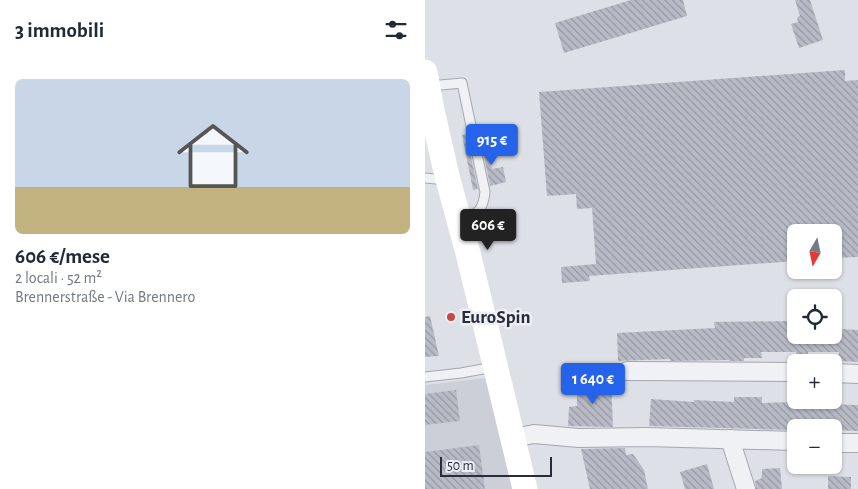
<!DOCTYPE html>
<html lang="it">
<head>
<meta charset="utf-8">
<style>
  :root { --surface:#fff; --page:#f2f2f3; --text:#1f2937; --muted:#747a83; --accent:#2563eb }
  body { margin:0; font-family:"Alegreya Sans",sans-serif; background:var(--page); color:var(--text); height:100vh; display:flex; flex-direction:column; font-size:19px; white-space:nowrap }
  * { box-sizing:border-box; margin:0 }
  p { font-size:16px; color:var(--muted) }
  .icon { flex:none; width:28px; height:28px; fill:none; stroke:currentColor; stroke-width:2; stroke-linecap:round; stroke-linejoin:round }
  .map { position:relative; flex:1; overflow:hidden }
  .side { display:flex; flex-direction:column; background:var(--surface); width:425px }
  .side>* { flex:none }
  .needle { width:32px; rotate:189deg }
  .fabs { position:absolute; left:362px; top:224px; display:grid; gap:10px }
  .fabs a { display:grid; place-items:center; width:55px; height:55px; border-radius:8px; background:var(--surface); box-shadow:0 1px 4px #0004; font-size:25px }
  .scale { position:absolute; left:15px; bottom:12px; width:112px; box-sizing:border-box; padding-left:5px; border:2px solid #282c3c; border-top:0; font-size:14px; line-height:18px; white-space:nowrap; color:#282c3c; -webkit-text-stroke:4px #edeff4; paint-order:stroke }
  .price { position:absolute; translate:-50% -42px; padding:0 11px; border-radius:5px; background:var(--accent); color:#fff; font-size:16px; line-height:32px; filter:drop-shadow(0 1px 2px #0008) }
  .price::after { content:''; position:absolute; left:50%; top:30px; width:15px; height:11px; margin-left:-8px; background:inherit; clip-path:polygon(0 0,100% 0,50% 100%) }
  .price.selected { background:#222; color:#fff }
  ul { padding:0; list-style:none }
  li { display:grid; align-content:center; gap:10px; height:265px; padding:0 15px }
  li span { display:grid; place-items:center; height:155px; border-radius:8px; color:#555 }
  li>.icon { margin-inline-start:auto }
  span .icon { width:90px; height:90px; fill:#fffc; stroke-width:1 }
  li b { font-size:21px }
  h2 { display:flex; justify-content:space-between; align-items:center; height:60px; padding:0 15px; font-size:21px }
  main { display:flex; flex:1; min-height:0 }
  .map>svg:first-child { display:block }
  .built { fill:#cccfd8 }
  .building { fill:url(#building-back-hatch) }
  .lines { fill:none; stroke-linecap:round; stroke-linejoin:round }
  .lane-casing { stroke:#a4a6b0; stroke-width:11 }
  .street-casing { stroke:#a4a6b0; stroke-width:20 }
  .lane { stroke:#f0f1f5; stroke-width:9 }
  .street { stroke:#f0f1f5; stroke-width:18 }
  .secondary { stroke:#fff; stroke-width:25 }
  .poi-dot { fill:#c64849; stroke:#edeff4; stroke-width:2 }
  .labels { text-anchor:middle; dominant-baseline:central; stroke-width:5; stroke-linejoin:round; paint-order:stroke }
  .poi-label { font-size:19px; font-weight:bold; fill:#282c3c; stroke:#edeff4; text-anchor:start }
</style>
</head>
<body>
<main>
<section class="side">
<h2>3 immobili<svg class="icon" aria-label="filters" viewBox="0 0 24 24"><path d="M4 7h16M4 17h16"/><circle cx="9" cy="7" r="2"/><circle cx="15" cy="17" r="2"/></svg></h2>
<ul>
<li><span style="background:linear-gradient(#c9d6e8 70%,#c2b280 0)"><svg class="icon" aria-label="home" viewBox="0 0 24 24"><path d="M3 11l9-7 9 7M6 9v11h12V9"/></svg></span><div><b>606 €/mese</b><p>2 locali · 52 m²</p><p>Brennerstraße - Via Brennero</p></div></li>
</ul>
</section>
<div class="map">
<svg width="433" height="489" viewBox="0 0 433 489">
  <defs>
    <pattern id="building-back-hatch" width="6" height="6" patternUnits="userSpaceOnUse" patternTransform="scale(1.25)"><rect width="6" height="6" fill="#b8bbc6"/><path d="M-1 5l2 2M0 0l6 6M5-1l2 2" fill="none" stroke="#9698a2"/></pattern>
  </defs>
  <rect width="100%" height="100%" fill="#dee0e7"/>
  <polygon class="built" points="61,378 88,489 0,489 0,385"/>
  <g class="building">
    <polygon points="206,0 258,0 262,16 139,53 130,23"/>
    <polygon points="370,0 385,0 398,40 374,48 366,24 373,22 372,17 375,16"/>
    <polygon points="420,70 420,81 433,80 433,257 409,258 409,232 371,232 371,261 164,276 165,281 137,283 136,267 171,264 167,208 152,209 151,194 122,196 114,92"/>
    <polygon points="58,130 67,169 78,167 81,182 65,186 54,131"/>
    <polygon points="41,134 53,189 48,190 37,135"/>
    <polygon points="5,316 14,356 0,357 0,317"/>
    <polygon points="366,321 366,324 371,324 371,335 415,335 416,329 433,330 433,362 413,361 414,352 383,352 383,356 371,356 371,352 336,352 337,358 319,358 319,361 304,361 304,360 245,361 245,359 193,361 192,333 290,328 289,322"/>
    <polygon points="152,380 186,380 188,427 143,426 144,407 152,406"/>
    <polygon points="31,390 35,421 0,425 0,394"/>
    <polygon points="309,397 337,397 337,403 368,402 368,403 433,405 433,431 409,430 409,428 368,428 368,430 224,426 226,399 269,402 269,400 309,402"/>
    <polygon points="54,445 60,489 0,489 0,452"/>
    <polygon points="200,448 201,455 208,454 219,470 223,489 165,489 156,449"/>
    <polygon points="282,464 289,489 260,489 255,472"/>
    <polygon points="355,468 357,489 331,489 330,481 337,478 336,476 337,475 337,469"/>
    <polygon points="403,476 426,477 426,489 403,489"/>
  </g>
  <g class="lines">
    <g class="lane-casing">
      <g id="lane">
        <path d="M 5,86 L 37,83 L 60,192 C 58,211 53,213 36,221"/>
        <polyline points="0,178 11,179 21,176"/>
        <polyline points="0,377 36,373 69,367"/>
      </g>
    </g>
    <g class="street-casing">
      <g id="street">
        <polyline points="202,371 371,372"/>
        <polyline points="409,373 433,374"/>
        <polyline points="88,438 109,434 154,438 221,437 371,441"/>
        <polyline points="305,439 321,489"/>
        <polyline points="409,443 433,443"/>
      </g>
    </g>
    <use href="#lane" class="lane"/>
    <use href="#street" class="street"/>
    <polyline class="secondary" points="0,72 7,110 22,176 44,257 100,489"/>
  </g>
  <circle class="poi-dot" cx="26" cy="317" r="5"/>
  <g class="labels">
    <g class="poi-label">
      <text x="36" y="317">EuroSpin</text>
    </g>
  </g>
</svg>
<div class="fabs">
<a><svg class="needle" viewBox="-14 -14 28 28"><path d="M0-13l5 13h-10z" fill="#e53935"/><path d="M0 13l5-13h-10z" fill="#747a83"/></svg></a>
<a><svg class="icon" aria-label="locate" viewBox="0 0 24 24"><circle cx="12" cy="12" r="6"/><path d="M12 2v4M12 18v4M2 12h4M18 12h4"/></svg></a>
<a>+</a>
<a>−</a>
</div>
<div class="scale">50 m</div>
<b class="price" style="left:67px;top:166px">915 €</b>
<b class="price selected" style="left:63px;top:251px">606 €</b>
<b class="price" style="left:168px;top:405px">1 640 €</b>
</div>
</main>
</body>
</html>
